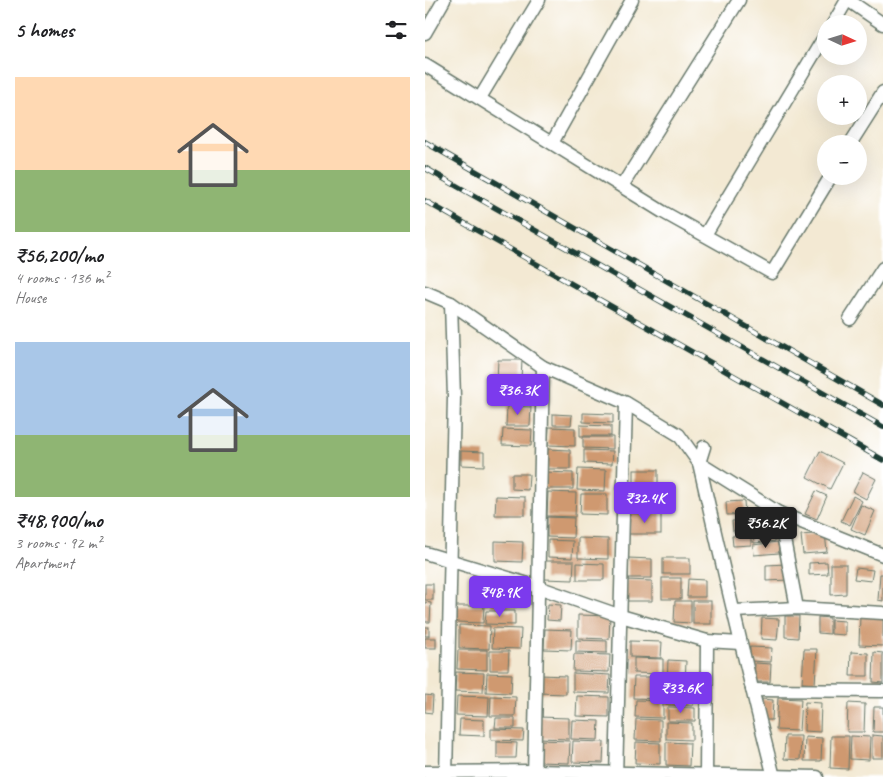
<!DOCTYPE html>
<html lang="en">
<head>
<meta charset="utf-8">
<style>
  :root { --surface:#fff; --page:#f2f2f2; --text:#202124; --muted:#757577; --accent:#7c3aed }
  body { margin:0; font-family:Caveat,sans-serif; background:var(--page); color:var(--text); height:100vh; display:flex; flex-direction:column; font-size:19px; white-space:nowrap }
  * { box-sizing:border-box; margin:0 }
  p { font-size:16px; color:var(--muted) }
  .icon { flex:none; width:28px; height:28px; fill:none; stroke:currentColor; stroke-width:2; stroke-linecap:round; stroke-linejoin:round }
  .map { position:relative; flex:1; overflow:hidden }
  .details { display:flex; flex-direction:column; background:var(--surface); width:425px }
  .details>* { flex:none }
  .needle { width:32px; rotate:94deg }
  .controls { position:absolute; left:392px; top:15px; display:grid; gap:10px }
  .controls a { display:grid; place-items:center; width:50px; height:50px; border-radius:50%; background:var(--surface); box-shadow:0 5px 20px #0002; font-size:25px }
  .price { position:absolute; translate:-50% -42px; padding:0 11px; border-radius:5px; background:var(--accent); color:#fff; font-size:16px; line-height:32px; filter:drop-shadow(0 1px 2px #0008) }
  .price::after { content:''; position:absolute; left:50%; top:30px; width:15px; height:11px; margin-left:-8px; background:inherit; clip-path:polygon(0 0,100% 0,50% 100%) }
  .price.on { background:#222; color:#fff }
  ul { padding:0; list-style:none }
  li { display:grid; align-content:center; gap:10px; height:265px; padding:0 15px }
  li span { display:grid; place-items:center; height:155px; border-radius:0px; color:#555 }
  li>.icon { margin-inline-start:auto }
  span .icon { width:90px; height:90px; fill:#fffc; stroke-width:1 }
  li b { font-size:21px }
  h2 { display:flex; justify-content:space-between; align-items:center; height:60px; padding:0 15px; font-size:21px }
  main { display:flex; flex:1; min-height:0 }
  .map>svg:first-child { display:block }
  .building { fill:#cf996f }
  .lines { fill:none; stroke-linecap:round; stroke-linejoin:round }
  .minor-casing { stroke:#69796c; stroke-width:15 }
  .minor { stroke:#fff; stroke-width:12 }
  .rail-casing { stroke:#1f3d34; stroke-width:5.5 }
  .rail { stroke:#fff; stroke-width:4; stroke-dasharray:11; stroke-linecap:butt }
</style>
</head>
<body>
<main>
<section class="details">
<h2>5 homes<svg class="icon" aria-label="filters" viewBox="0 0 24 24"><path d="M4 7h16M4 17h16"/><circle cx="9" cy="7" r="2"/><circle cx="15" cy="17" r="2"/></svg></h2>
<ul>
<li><span style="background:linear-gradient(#ffd9b3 60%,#8fb573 0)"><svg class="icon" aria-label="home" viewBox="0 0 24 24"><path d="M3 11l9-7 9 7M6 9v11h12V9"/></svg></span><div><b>₹56,200/mo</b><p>4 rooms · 136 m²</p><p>House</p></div></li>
<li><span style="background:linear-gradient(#a9c7e8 60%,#8fb573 0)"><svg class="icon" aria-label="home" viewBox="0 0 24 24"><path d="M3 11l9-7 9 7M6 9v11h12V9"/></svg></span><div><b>₹48,900/mo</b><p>3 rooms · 92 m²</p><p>Apartment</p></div></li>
</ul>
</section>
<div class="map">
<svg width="458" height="777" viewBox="0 0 458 777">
  <rect width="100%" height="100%" fill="#fff"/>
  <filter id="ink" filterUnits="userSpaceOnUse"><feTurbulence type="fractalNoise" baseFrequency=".02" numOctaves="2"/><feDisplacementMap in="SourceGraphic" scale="10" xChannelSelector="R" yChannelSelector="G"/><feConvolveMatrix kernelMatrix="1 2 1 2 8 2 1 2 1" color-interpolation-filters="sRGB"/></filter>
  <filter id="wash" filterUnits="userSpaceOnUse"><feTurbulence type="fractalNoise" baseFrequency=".0096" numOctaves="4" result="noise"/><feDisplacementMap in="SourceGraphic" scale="20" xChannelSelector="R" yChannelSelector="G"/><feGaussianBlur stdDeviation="1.12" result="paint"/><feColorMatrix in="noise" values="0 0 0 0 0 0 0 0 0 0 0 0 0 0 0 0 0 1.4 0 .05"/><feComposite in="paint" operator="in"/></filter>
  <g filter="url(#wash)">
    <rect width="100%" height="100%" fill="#f3e9d3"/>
    <g id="blocks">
      <g class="building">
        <polygon points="73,360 97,360 96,380 72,380"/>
        <polygon points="82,406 106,407 105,426 81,426"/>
        <polygon points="158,413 188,414 188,423 158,422"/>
        <polygon points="128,414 147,415 146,425 128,425"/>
        <polygon points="155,425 186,426 186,436 155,436"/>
        <polygon points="124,427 150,428 150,446 123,445"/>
        <polygon points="78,429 107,430 106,446 77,445"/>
        <polygon points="158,437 188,437 188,449 158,448"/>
        <polygon points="122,449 145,450 145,469 122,469"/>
        <polygon points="159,450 188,451 187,464 159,463"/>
        <polygon points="36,451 59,452 59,466 36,465"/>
        <polygon points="395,451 418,463 405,489 382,477"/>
        <polygon points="153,469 181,470 180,491 152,490"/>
        <rect x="209" y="470" width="24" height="19"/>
        <polygon points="119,472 148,473 148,489 119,489"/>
        <polygon points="438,472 451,479 441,499 428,492"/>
        <polygon points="87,474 104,474 103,490 87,489"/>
        <rect x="207" y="491" width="23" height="20"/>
        <polygon points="391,491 402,496 392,519 380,514"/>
        <polygon points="123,492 151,493 150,517 122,516"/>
        <polygon points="156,494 182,494 182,515 155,514"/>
        <polygon points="71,496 100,497 100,515 70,515"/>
        <polygon points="428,496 437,501 425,525 416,521"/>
        <polygon points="319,501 320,514 302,515 301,502"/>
        <polygon points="436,505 450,511 440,535 426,529"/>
        <polygon points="341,511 342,526 327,527 326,512"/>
        <rect x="204" y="513" width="32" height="21"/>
        <polygon points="122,517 149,518 148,538 122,537"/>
        <polygon points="325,520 325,529 308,531 307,521"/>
        <polygon points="349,532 350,541 329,543 328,534"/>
        <polygon points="400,533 402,552 378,554 376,535"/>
        <polygon points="326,535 326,545 308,546 307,536"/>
        <polygon points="153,538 183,539 183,559 153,558"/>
        <polygon points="123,540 148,541 147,558 123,557"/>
        <polygon points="70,541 98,542 97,562 70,561"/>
        <polygon points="353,542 354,553 329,555 328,545"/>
        <polygon points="203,558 227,559 227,578 203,578"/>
        <rect x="238" y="558" width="27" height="16"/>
        <polygon points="119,561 149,561 148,580 119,579"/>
        <polygon points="402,562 403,574 384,575 384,563"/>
        <polygon points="152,563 179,564 179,580 152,580"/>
        <polygon points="362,564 363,580 341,581 341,565"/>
        <polygon points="406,564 421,564 421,594 406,595"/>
        <polygon points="431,568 448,570 446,581 429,579"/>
        <polygon points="455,574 458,574 458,601 453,600"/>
        <rect x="237" y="578" width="19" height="21"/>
        <polygon points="263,579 280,580 280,597 262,597"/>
        <polygon points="201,580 227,581 227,601 201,601"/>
        <polygon points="47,581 63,582 63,604 46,604"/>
        <rect x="0" y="584" width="8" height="16"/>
        <polygon points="65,589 93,590 92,607 65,606"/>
        <polygon points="250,601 266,601 266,623 249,622"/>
        <rect x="268" y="601" width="18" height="23"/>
        <polygon points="0,602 6,603 5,622 0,622"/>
        <polygon points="123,604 136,605 135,621 122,620"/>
        <polygon points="31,606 59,606 58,623 31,622"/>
        <polygon points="61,611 90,611 90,625 60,624"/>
        <polygon points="153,615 185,616 184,639 153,638"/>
        <polygon points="435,615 458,616 458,646 434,645"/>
        <polygon points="360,616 374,616 373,638 360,637"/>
        <polygon points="393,617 405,618 405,634 393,633"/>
        <polygon points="337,618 354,619 352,640 336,639"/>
        <polygon points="406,620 420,621 420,635 406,634"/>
        <polygon points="34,625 65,626 64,649 34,648"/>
        <rect x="0" y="627" width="4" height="9"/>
        <polygon points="68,628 96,629 95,649 67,648"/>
        <polygon points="120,629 147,630 146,650 119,649"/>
        <rect x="0" y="638" width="11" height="10"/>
        <polygon points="151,640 182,641 182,653 151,652"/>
        <polygon points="205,641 237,642 236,658 205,657"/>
        <polygon points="325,647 347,648 346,662 324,661"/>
        <polygon points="379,649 392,649 390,684 377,683"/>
        <polygon points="33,650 62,650 62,670 32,669"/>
        <polygon points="65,651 84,651 83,670 65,670"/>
        <polygon points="426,652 443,653 443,676 425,676"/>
        <polygon points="449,652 458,653 458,683 448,682"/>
        <polygon points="149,654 185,655 184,672 148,671"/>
        <polygon points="209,658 238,659 238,674 209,673"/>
        <polygon points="243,660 261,661 260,684 242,684"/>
        <polygon points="330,663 346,664 345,682 329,682"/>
        <polygon points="31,672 59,673 58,692 30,691"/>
        <polygon points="62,673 87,674 86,693 61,692"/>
        <polygon points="148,673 185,675 184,693 148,692"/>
        <polygon points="114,675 141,676 141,694 113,693"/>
        <polygon points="209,677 237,677 236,699 208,698"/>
        <polygon points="242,686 268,687 268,706 241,705"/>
        <polygon points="0,695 8,696 7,713 0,712"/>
        <polygon points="32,696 64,697 63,716 31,715"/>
        <polygon points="66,696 91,697 90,716 65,716"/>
        <polygon points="152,696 184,697 184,717 151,716"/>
        <polygon points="353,698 376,699 374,731 351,730"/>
        <polygon points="337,699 348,700 347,720 336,720"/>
        <polygon points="211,700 238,701 238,718 210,717"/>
        <polygon points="380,702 396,703 395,732 379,731"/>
        <polygon points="423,703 440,704 439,732 422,732"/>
        <polygon points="243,707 270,708 270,721 243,721"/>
        <polygon points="449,707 458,707 458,732 448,732"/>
        <polygon points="113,717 144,718 144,739 113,738"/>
        <polygon points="71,718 90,718 90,728 70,728"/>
        <polygon points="35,719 59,720 59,736 34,735"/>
        <polygon points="211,719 236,720 236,741 210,740"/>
        <polygon points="147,720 174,721 173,740 146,739"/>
        <polygon points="241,722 267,723 267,740 241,739"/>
        <polygon points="66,729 99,730 98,741 66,740"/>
        <polygon points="447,735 458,736 458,758 447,758"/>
        <polygon points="360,736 376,736 375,760 359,759"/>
        <polygon points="406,736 424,736 423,769 405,768"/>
        <polygon points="426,736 445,737 444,760 425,759"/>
        <polygon points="380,737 397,738 396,761 379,761"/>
        <polygon points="114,740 145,741 144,763 113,762"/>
        <polygon points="148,741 179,742 178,763 147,762"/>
        <polygon points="72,742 92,743 91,758 72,758"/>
        <polygon points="211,742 235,743 235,764 210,763"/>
        <polygon points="241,742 265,743 264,766 241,765"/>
      </g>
    </g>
  </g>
  <g filter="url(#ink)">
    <use href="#blocks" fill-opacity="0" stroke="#69796c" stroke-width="1"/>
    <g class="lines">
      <g class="minor-casing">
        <g id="minor">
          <polyline points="423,0 458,24"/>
          <polyline points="408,24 422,0"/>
          <polyline points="0,33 19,0"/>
          <polyline points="0,65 238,212 347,273 406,176"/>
          <polyline points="55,98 114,0"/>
          <polyline points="127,143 207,0"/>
          <polyline points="425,144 458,92"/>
          <polyline points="197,186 314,0"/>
          <polyline points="280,235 401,34"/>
          <polyline points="0,292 26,303 118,367 201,403 254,435 274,463 354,513 458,555"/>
          <polyline points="425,319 458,268"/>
          <path d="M 279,447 L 274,463 C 298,568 322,672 349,777"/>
          <polyline points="354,513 372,608"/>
          <polyline points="0,553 113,587 196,616 282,641 315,643"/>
          <polyline points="309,611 372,608 458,613"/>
          <polyline points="327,690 458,691"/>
          <polyline points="0,772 109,771 392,777"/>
          <polyline points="21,777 29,397 26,303"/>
          <polyline points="109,777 118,367"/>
          <polyline points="191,777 201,403"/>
          <polyline points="281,777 282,641"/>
        </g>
      </g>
      <use href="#minor" class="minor"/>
      <g class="rail-casing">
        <g id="rail">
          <polyline points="0,142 458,405"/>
          <polyline points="0,168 458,427"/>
          <polyline points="0,201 458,460"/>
        </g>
      </g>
      <use href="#rail" class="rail"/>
    </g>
  </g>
</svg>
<div class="controls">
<a><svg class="needle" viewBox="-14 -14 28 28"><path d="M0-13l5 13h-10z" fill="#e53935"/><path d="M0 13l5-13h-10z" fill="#757577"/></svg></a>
<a>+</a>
<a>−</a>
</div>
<b class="price" style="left:93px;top:416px">₹36.3K</b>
<b class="price" style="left:220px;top:524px">₹32.4K</b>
<b class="price on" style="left:341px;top:549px">₹56.2K</b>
<b class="price" style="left:75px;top:618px">₹48.9K</b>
<b class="price" style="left:256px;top:714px">₹33.6K</b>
</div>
</main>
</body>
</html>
